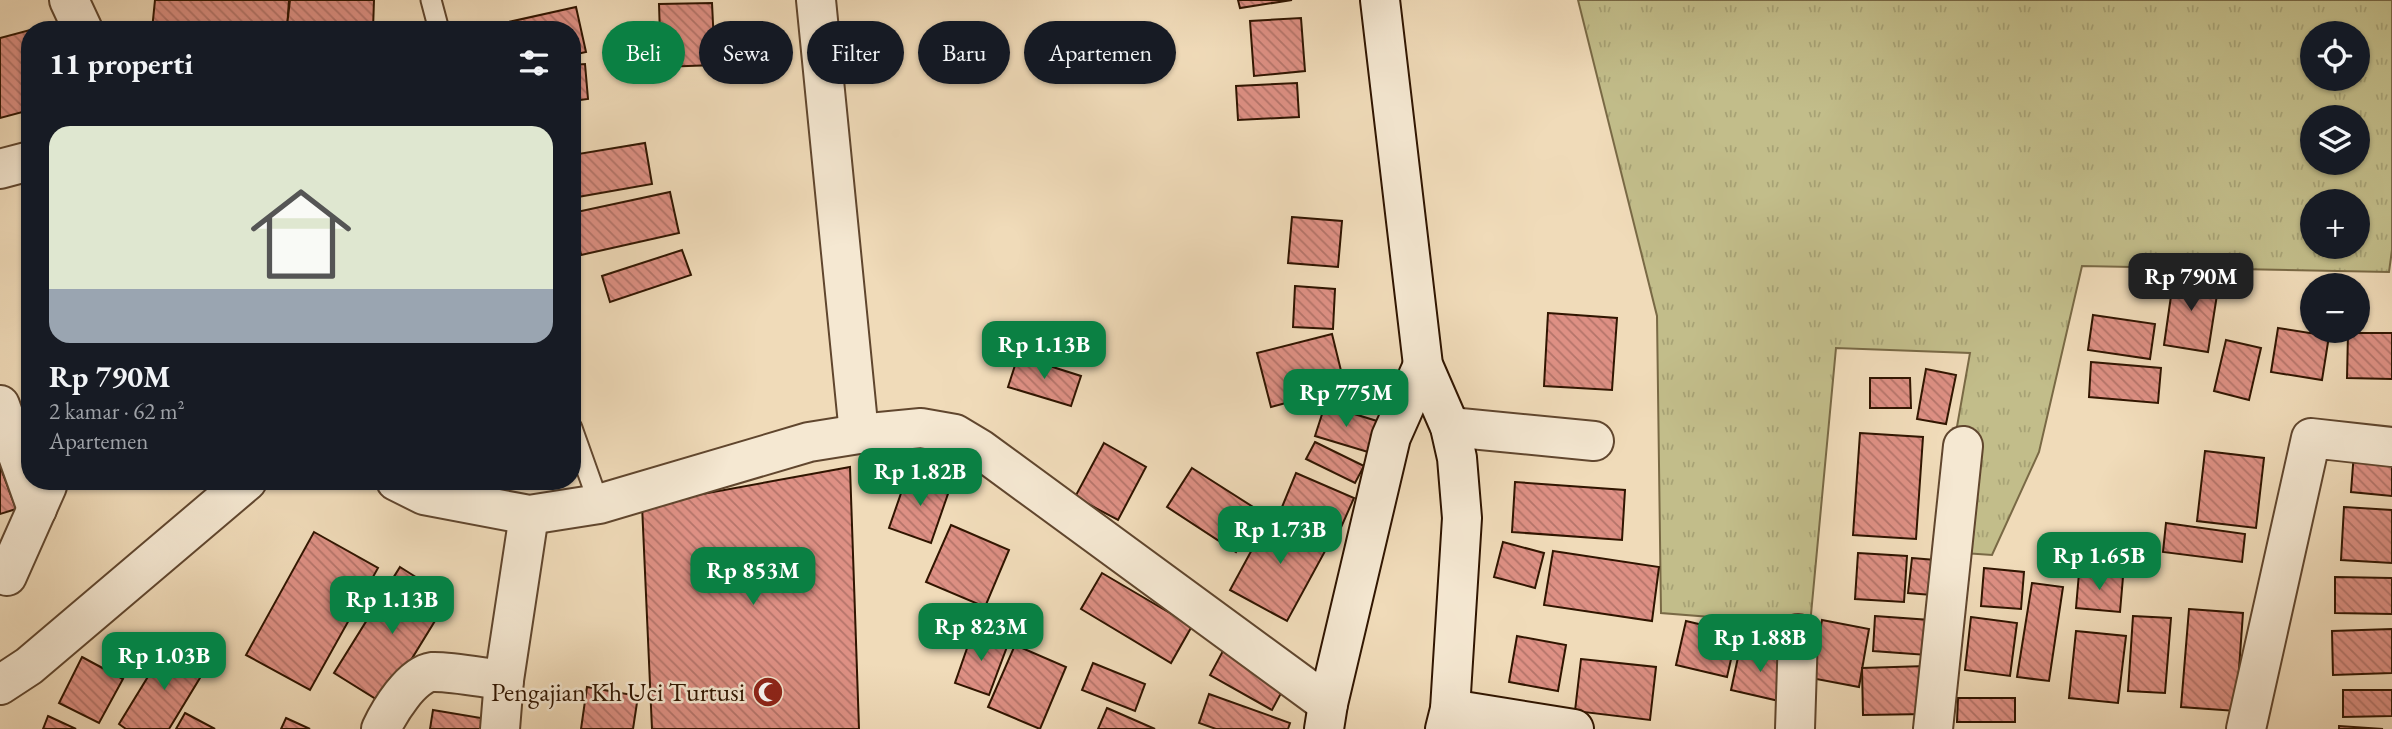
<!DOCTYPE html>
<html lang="id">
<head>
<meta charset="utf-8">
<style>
  :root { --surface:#171b24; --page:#20242c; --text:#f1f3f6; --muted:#9ea1a6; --line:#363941; --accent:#0b8043 }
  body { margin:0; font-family:"EB Garamond",serif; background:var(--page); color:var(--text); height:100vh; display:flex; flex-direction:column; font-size:26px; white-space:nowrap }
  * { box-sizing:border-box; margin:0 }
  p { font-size:23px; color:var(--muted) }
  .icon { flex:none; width:38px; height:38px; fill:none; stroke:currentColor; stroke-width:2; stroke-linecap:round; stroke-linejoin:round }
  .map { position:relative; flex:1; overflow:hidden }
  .drawer { position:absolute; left:21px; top:21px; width:560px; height:469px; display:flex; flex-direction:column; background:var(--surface); border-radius:28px; box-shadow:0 2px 5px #0004 }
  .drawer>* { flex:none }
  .hud { position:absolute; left:602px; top:21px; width:665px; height:63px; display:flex; gap:14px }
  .controls { position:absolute; left:2300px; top:21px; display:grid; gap:14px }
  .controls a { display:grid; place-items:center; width:70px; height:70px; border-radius:50%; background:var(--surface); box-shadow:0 2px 5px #0004; font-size:35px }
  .price { position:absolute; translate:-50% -60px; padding:0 16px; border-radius:14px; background:var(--accent); color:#fff; font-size:23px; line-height:46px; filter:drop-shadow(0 2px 4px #0008) }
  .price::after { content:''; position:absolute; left:50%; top:42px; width:21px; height:16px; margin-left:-10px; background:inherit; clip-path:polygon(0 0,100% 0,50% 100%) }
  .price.on { background:#222; color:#fff }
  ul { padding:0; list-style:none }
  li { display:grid; align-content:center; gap:14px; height:371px; padding:0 28px }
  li+li { border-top:2px solid var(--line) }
  li span { display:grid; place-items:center; height:217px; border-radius:21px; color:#555 }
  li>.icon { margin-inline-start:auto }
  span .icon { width:126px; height:126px; fill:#fffc; stroke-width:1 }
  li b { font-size:30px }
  h2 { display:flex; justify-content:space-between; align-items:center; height:84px; padding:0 28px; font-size:30px }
  .chip { padding:0 24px; border-radius:32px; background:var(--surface); box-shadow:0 2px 5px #0004; font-size:24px; line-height:63px }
  .chip.on { background:var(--accent); color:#fff }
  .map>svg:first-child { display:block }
  .grass { fill:url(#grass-tufts); stroke:#796945; stroke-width:2; fill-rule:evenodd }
  .building { fill:url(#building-back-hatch); stroke:#301500; stroke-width:2 }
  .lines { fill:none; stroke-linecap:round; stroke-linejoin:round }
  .lane-casing { stroke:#60462e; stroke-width:23 }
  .street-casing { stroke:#60462e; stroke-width:42 }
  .secondary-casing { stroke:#301500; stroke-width:42 }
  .lane { stroke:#f5e8d2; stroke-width:19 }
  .street { stroke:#f5e8d2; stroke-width:38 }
  .secondary { stroke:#f5e8d2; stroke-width:38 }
  .labels { text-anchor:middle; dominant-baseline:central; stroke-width:5; stroke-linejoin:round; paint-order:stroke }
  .poi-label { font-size:26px; fill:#301500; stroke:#f5e8d2; text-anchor:end }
</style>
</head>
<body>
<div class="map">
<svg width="2392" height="729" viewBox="0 0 2392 729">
  <defs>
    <pattern id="grass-tufts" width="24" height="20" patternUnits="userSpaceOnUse" patternTransform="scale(1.75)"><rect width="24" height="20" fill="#c2bd8a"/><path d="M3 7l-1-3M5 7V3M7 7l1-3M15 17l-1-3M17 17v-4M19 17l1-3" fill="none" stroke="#a7a275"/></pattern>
    <pattern id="building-back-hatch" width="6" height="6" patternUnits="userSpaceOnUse" patternTransform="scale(1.75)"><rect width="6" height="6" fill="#de9084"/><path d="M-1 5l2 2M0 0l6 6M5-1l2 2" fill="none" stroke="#b4746a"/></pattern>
  </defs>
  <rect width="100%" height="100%" fill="#f0dbb9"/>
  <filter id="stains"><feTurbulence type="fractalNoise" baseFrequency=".00286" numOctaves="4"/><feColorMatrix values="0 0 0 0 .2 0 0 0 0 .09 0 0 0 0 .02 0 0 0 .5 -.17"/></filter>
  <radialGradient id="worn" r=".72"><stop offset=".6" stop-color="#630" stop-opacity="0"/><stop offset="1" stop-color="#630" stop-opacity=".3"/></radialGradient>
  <path class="grass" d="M 1578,0 L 2392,0 L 2392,250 L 2389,272 L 2082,266 L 2039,452 L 1992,555 L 1935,551 L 1970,353 L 1836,348 L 1810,625 L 1661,613 L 1657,316 ZM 2312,33 L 2357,33 L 2357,79 L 2312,79 ZM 2312,117 L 2357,117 L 2357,163 L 2312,163 ZM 2312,201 L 2357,201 L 2357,247 L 2312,247 Z"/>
  <g class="building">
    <polygon points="155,0 289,0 287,30 152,30"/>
    <polygon points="290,0 374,0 373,30 287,26"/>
    <polygon points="1238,0 1292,0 1240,8"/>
    <polygon points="712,3 715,65 661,67 659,4"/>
    <polygon points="576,7 586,52 572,55 572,30 487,30 486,27"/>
    <polygon points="1301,18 1305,71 1254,76 1250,21"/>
    <polygon points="60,22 62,30 31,30"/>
    <polygon points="30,30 30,110 0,118 0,38"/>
    <polygon points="585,64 588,99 572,101 572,65"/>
    <polygon points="1297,83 1299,117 1238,120 1236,86"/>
    <polygon points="645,143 652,184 572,198 572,155"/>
    <polygon points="670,192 679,233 581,255 572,213"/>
    <polygon points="1292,217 1342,221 1338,267 1288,263"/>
    <polygon points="682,250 691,275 610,302 602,276"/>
    <polygon points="2174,275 2219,282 2208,352 2164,345"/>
    <polygon points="1295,286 1335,289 1333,329 1293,327"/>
    <polygon points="1548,313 1617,318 1612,390 1544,386"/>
    <polygon points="2093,315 2155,324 2150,359 2088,350"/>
    <polygon points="2278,328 2329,336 2322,380 2271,372"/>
    <polygon points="2348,333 2392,333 2392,379 2347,378"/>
    <polygon points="1332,334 1345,387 1271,407 1257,353"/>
    <polygon points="2226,340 2261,348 2249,400 2214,391"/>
    <polygon points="1018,356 1081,376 1071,406 1008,387"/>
    <polygon points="2091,362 2161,368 2158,403 2089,397"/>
    <polygon points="1926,369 1956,375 1946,424 1917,419"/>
    <polygon points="1870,378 1910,378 1911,408 1870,408"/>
    <polygon points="1325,405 1377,421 1368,452 1315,436"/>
    <polygon points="1860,433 1923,437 1916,539 1853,535"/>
    <polygon points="1315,442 1364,466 1355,483 1306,459"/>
    <polygon points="1104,443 1146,467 1118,520 1075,497"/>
    <polygon points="2205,451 2264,458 2256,528 2197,521"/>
    <polygon points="2354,452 2392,456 2392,496 2351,492"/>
    <polygon points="0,466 16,509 0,514"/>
    <polygon points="850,467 859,729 652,729 642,505"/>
    <polygon points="1192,468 1261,512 1236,552 1167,507"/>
    <polygon points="908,473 950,488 931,543 889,528"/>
    <polygon points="1296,473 1354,498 1339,532 1282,507"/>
    <polygon points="1515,482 1625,490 1622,540 1512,532"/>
    <polygon points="2344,507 2392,510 2392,563 2341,560"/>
    <polygon points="1273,511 1330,542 1287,621 1230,590"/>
    <polygon points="2166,523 2245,534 2242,562 2163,552"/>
    <polygon points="951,525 1009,550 985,607 926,582"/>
    <polygon points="314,532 378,568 310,690 246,655"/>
    <polygon points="1503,542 1544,553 1535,588 1494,577"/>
    <polygon points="1553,551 1659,567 1652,621 1544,605"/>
    <polygon points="1858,553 1907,556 1904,602 1855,599"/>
    <polygon points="1912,558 1947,561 1944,596 1908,593"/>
    <polygon points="400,567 449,598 384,704 334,673"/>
    <polygon points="1984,568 2024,572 2021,609 1981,606"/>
    <polygon points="1102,573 1192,626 1171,663 1081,609"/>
    <polygon points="2079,573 2123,577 2120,612 2076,608"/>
    <polygon points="2335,577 2392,578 2392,614 2335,613"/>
    <polygon points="2032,583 2063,587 2049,681 2017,677"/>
    <polygon points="2189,609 2243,613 2236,711 2181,707"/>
    <polygon points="1875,616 1930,620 1927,655 1873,651"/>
    <polygon points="2133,616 2171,618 2165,693 2128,691"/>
    <polygon points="1971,617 2017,623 2010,676 1965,670"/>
    <polygon points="1822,620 1869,629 1859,687 1811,678"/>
    <polygon points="1686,621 1737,633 1727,677 1676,665"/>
    <polygon points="2392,629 2392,673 2333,675 2332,631"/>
    <polygon points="973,631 1008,644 989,695 955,683"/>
    <polygon points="2076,631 2126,636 2118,703 2069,698"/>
    <polygon points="1517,636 1566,645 1558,691 1509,682"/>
    <polygon points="168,644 206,668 169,729 126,729 119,724"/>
    <polygon points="1015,645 1066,667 1040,729 988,707"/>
    <polygon points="1740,648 1789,658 1779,701 1731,690"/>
    <polygon points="1224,649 1286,684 1272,710 1210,675"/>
    <polygon points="82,657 123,679 99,723 59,703"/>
    <polygon points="1581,659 1656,667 1650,720 1575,711"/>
    <polygon points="1093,663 1145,684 1135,711 1082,690"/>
    <polygon points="1926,666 1928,714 1863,715 1862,668"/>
    <polygon points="587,687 638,696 633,729 581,729"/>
    <polygon points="2343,690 2392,690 2392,716 2343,717"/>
    <polygon points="1209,694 1290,723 1288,729 1216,729 1199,723"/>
    <polygon points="1958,698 2015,698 2015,722 1957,722"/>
    <polygon points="1107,708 1155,729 1098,729"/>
    <polygon points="433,710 487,719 486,729 430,729"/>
    <polygon points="185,713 215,729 176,729"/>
    <polygon points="48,716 76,729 43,729"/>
    <polygon points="286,718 310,729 281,729"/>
    <polygon points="2339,726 2383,729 2339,729"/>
  </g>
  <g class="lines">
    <g class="lane-casing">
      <g id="lane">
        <polyline points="431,0 439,30"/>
        <polyline points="572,428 599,504"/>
      </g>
    </g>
    <g class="street-casing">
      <g id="street">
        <polyline points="69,0 83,30"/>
        <polyline points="816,0 859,434"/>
        <polyline points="0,169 30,161"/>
        <polyline points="0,405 37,509"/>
        <polyline points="1450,427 1594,441"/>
        <polyline points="396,481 424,495 529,515 599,504 809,442 859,434 921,428 955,434 980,449 1328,704"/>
        <polyline points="7,576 47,486"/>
        <polyline points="0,685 29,666 247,481"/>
        <path d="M 381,729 C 389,712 411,675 432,672 C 449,671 485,678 504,680"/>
        <polyline points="500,729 504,680 529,515"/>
        <polyline points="1795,729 1798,634"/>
        <polyline points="1933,729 1963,446"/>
        <polyline points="2246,729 2311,438 2392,447"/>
      </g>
    </g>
    <g class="secondary-casing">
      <g id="secondary">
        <polyline points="1380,0 1423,365 1450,427 1457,458 1462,518 1450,709 1445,729"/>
        <polyline points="1450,709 1574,729"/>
        <polyline points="1324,729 1328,704 1391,437 1423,365"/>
      </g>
    </g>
    <use href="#lane" class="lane"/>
    <use href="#street" class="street"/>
    <use href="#secondary" class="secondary"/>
  </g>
  <defs>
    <g id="mosque-disc" transform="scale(1.575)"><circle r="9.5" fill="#8f2418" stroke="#f5e8d2"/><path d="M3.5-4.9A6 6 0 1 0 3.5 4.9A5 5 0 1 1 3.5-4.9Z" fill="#fff"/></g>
  </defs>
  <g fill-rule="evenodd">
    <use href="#mosque-disc" x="768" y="692"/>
  </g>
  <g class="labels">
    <g class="poi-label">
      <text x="745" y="692">Pengajian Kh Uci Turtusi</text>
    </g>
  </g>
  <rect width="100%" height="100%" filter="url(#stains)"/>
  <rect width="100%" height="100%" fill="url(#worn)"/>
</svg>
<div class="controls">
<a><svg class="icon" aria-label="locate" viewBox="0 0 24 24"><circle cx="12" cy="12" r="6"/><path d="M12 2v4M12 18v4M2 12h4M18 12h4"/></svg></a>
<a><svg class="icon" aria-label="layers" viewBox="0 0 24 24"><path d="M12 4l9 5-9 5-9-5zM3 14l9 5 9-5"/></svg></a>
<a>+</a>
<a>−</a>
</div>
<b class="price on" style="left:2191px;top:313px">Rp 790M</b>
<b class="price" style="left:1044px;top:381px">Rp 1.13B</b>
<b class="price" style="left:1346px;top:429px">Rp 775M</b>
<b class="price" style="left:920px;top:508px">Rp 1.82B</b>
<b class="price" style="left:1280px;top:566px">Rp 1.73B</b>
<b class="price" style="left:2099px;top:592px">Rp 1.65B</b>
<b class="price" style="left:753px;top:607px">Rp 853M</b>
<b class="price" style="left:392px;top:636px">Rp 1.13B</b>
<b class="price" style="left:981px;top:663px">Rp 823M</b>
<b class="price" style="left:1760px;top:674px">Rp 1.88B</b>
<b class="price" style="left:164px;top:692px">Rp 1.03B</b>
<div class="hud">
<a class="chip on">Beli</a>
<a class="chip">Sewa</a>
<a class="chip">Filter</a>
<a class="chip">Baru</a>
<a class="chip">Apartemen</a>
</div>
<section class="drawer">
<h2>11 properti<svg class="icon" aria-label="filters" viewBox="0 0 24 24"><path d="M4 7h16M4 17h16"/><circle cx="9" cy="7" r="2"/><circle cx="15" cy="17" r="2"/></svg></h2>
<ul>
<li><span style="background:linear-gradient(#dfe7d0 75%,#9aa5b1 0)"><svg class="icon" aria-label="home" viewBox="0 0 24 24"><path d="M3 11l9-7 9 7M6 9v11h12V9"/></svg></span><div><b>Rp 790M</b><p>2 kamar · 62 m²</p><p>Apartemen</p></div></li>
</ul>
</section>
</div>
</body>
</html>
